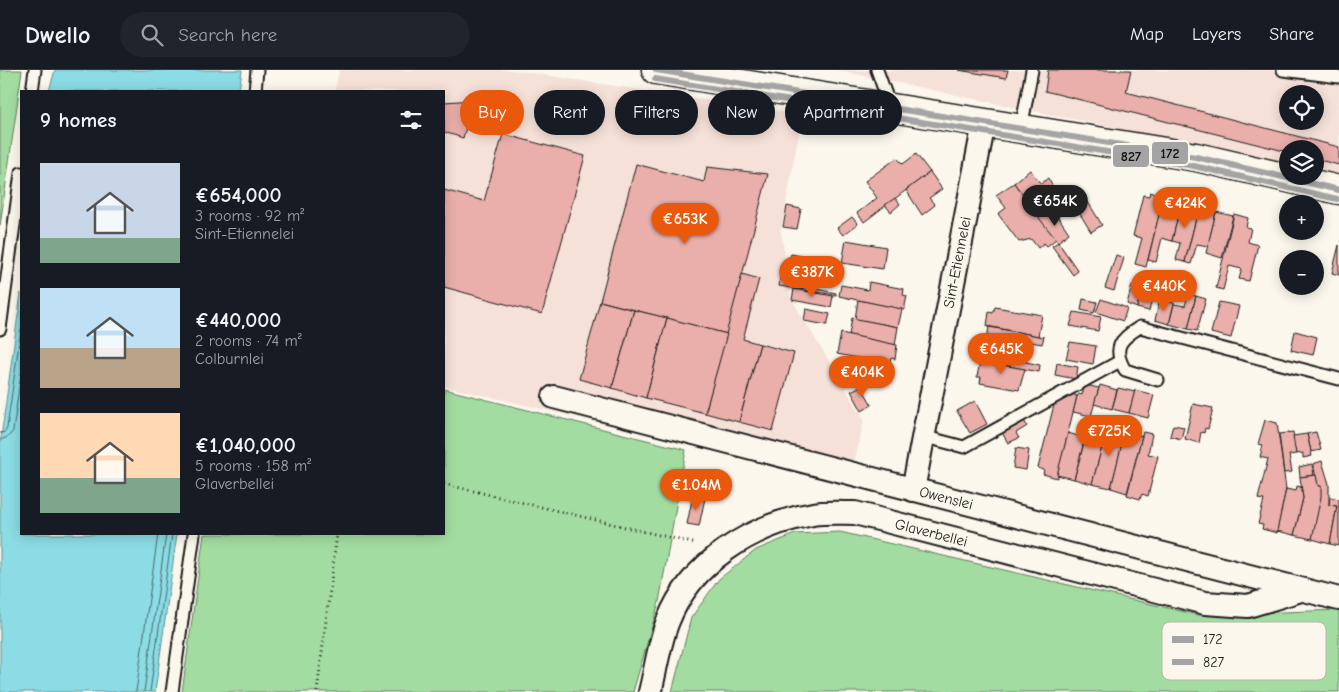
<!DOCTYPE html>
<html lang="en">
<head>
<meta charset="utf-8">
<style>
  :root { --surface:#171b24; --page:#20242c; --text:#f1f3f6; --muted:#9ea1a6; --line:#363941; --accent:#ea580c }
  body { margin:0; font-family:"Comic Neue",sans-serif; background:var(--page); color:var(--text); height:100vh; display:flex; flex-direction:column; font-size:19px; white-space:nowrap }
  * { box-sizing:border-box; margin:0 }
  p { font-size:16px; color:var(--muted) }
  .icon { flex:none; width:28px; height:28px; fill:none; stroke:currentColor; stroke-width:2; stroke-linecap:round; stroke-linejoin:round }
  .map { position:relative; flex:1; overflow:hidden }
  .details { position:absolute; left:20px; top:20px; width:425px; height:445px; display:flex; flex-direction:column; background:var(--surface); border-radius:0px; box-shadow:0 2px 12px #0003 }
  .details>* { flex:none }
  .top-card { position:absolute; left:460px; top:20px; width:475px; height:45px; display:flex; gap:10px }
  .controls { position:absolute; left:1279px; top:15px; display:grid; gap:10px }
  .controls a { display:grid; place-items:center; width:45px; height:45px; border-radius:50%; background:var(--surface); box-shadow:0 2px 12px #0003; font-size:25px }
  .price { position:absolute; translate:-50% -42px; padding:0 11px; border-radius:18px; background:var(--accent); color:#fff; font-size:16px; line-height:32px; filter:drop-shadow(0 1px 2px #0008) }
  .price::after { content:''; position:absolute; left:50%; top:30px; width:15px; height:11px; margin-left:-8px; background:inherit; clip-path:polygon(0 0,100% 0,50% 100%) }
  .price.on { background:#222; color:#fff }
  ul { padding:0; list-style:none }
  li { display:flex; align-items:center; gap:15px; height:125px; padding:0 20px }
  li span { display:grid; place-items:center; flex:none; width:140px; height:100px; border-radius:0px; color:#555 }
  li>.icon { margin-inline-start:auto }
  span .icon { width:60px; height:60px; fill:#fffc; stroke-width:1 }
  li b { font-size:21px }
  h2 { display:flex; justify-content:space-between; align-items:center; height:60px; padding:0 20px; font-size:21px }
  .chip { padding:0 18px; border-radius:22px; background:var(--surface); box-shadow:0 2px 12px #0003; font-size:18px; line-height:45px }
  .chip.on { background:var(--accent); color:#fff }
  header { display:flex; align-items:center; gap:30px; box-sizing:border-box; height:70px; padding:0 25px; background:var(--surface); border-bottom:1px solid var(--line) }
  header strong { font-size:24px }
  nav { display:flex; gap:28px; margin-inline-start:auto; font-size:18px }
  .search { width:350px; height:45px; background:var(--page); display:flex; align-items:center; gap:12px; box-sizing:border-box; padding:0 18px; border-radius:28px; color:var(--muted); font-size:19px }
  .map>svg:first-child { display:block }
  .built { fill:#f6e1d8; fill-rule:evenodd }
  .green { fill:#a3dca1; stroke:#607c5e }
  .water { fill:#8bdce4; stroke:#5f8f94 }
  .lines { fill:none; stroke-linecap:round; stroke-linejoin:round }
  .shore { stroke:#48696c; stroke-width:1 }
  .building { fill:#eaafaa; stroke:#1c1c1c }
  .lane-casing { stroke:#1c1c1c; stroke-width:15 }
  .street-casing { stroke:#1c1c1c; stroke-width:26 }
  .secondary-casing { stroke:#1c1c1c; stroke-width:31 }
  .path { stroke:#1c1c1c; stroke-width:3; stroke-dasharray:1 4; stroke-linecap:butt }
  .lane { stroke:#fbf7ec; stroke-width:11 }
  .street { stroke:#fbf7ec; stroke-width:22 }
  .secondary { stroke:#fbf7ec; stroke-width:28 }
  .bus-1-casing { stroke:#fbf7ec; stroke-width:10 }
  .bus-2-casing { stroke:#fbf7ec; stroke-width:10 }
  .bus-1 { stroke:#a4a4a4; stroke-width:6 }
  .bus-2 { stroke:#a4a4a4; stroke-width:6 }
  .labels { text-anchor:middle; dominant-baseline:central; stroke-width:4.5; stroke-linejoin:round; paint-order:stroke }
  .street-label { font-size:15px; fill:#1c1c1c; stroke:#fbf7ec }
  .key { fill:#fbf7ec; stroke:#b8b5ae; stroke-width:1 }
  .key-label { font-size:14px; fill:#1c1c1c }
  .line-badge { stroke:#fbf7ec; stroke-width:2 }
  .pale-badge-label { font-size:14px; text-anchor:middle; font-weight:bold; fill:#111 }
</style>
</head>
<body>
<header>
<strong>Dwello</strong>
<div class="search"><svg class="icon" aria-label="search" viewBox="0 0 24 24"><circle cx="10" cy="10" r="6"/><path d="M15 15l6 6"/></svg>Search here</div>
<nav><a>Map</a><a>Layers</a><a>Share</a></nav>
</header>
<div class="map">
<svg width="1339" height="622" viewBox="0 0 1339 622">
  <rect width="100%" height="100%" fill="#fbf7ec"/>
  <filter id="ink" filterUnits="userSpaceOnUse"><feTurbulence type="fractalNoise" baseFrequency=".02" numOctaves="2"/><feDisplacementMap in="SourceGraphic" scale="10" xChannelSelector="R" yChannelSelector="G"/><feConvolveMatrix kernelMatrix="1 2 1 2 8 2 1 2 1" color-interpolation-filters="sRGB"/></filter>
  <g filter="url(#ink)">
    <g class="built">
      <polygon points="339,0 513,0 802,45 781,161 791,228 864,349 850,412 444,316 444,21 335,21"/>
      <path d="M 836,0 L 1339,0 L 1339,105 L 1315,100 L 1315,79 L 1288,79 L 1287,94 ZM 1288,24 L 1315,24 L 1315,51 L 1288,51 Z"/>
    </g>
    <g class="green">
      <polygon points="0,0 22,0 0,156"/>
      <polygon points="444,319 686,380 659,532 633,622 182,622 204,464 444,464"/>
      <polygon points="840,462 1198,545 1339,540 1339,622 672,622 691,548 719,509 756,480 795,464"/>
    </g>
    <g class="water">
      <polygon points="55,0 242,0 239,21 49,21"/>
      <polygon points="21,223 21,464 177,464 155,622 0,622 0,375"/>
    </g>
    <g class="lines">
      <g class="shore">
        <polyline points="0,363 5,362 7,358 21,259"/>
        <polyline points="0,370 8,367 13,361 21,304"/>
        <polyline points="136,622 158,464"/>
        <polyline points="144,622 166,464"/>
        <polyline points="150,622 172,464"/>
      </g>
    </g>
    <g class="building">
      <polygon points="958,0 1008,0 1006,8"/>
      <polygon points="1048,0 1131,0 1126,22 1339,77 1339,95 1315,89 1315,79 1288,79 1288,82 1045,21"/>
      <polygon points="474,30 463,68 444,62 444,32"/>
      <polygon points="503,64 585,86 542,244 444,217 444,120 484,131"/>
      <polygon points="916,84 930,102 864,152 857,143 877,128 865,111 897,88 903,94"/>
      <polygon points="636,94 704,112 707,97 768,104 727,264 600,231"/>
      <polygon points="1030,100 1041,114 1048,108 1060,130 1038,146 1014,113"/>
      <polygon points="930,102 942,119 929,128 935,135 922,145 906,120"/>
      <polygon points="1014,113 1056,169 1047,176 1044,173 1038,178 1031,169 1019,172 998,144 1006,138 996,125"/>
      <polygon points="1150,122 1164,126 1146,197 1135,194 1142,168 1133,166 1143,125 1149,126"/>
      <polygon points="895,128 900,134 891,142 885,135"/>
      <polygon points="1163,128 1181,133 1172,171 1162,168 1156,192 1148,190"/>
      <polygon points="1088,132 1102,155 1091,162 1077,139"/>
      <polygon points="1181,133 1199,137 1185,192 1176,190 1180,173 1172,171"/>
      <polygon points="787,136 801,139 797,159 783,157"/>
      <polygon points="1199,137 1216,142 1208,176 1197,174 1191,194 1185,192"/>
      <polygon points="1047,142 1054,152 1059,148 1069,163 1058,172 1039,148"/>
      <polygon points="1216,142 1233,146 1222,188 1206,183"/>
      <polygon points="1234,144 1248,148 1246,157 1251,158 1248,172 1258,175 1249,211 1239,209 1242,199 1229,196 1223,220 1216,218"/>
      <polygon points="852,147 858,154 843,165 837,158"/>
      <polygon points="846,170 886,177 883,199 842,193"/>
      <polygon points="1058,172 1078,201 1073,205 1052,176"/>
      <polygon points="1339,175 1339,205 1332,203"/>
      <polygon points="791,184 822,190 819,205 809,203 806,217 836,223 836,225 779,216 782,196 788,197"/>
      <polygon points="1116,185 1124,188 1114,221 1105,218"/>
      <polygon points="742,204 759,209 743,269 760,274 739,352 705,343"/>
      <polygon points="869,212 904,219 903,225 907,226 904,240 839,226 841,215 868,220"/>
      <polygon points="1132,215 1142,218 1137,238 1127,234"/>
      <polygon points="1142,218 1154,221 1149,241 1137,238"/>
      <polygon points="794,219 833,226 831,237 792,230"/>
      <polygon points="1188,224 1196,226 1188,259 1169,254 1174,234 1185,236"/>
      <polygon points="1196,226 1206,229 1197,261 1188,259"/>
      <polygon points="1083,229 1097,232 1094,243 1081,240"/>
      <polygon points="1101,229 1127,238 1123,251 1096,242"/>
      <polygon points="1160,229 1174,233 1169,254 1155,250"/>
      <polygon points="858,230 902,239 898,257 855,249"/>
      <polygon points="600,231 634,240 612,318 579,309"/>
      <polygon points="1219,232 1239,236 1231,268 1211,263"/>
      <polygon points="995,237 1042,245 1038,266 987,256 989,242 993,243"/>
      <polygon points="806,239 830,244 827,255 804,251"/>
      <polygon points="634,240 667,248 646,328 612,318"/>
      <polygon points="1074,242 1101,247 1098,261 1070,256"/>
      <polygon points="667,248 727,264 705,343 646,328"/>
      <polygon points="852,248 898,257 895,275 849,265"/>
      <polygon points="989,257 1044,267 1042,274 1030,272 1027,282 986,275"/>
      <polygon points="1295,261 1317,267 1313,285 1291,280"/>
      <polygon points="841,263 897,275 895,289 891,288 889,294 837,284"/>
      <polygon points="1070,272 1096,276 1093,294 1066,289"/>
      <polygon points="760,274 794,283 773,361 739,352"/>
      <polygon points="986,275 1027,282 1026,292 1040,295 1039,302 982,291"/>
      <polygon points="980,291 1025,299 1019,320 980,313 981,307 977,307"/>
      <polygon points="1057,293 1078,297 1076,309 1055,305"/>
      <polygon points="1085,315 1099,318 1091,346 1073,342 1077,326 1079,324 1082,325"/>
      <polygon points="1100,315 1117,320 1112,339 1094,334"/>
      <polygon points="861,316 872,335 862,341 851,321"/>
      <polygon points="1118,318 1135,322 1129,343 1112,339"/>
      <polygon points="1135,320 1154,325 1148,348 1129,343"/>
      <polygon points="1069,323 1077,326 1057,408 1043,404 1044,400 1038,398 1055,331"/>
      <polygon points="975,331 987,354 970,363 957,341"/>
      <polygon points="1193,334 1213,338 1208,359 1205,358 1204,363 1201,362 1199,373 1185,369"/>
      <polygon points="1023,349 1027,356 1016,363 1019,368 1008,373 1001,361"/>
      <polygon points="1265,350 1277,353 1286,419 1277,463 1262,459 1263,455 1258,454 1264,430 1258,429 1268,389 1260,387 1263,375 1258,374"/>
      <polygon points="1090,352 1108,356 1092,414 1074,409"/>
      <polygon points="1108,355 1126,359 1111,418 1092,414"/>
      <polygon points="1173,355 1184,357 1181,369 1170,366"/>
      <polygon points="1125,361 1142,366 1127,423 1111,418"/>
      <polygon points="1143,362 1152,364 1148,384 1158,386 1148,426 1142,424 1140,429 1127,425"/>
      <polygon points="1293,362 1296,384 1289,385 1292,402 1284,403 1279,364"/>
      <polygon points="1316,362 1321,380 1311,382 1307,364"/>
      <polygon points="1068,363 1085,368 1074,409 1057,405"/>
      <polygon points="1307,364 1312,386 1303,388 1303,383 1296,384 1293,366"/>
      <polygon points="1016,378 1029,380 1026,400 1013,398"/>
      <polygon points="1322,391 1329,414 1329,435 1337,436 1330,474 1312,469 1321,416 1318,416 1313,394"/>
      <polygon points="1312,394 1314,405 1300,407 1299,397"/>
      <polygon points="1316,405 1318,416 1321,416 1321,427 1312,469 1294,465 1303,428 1300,407"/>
      <polygon points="1297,416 1301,417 1303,428 1294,465 1277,461 1286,419 1296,421"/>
      <polygon points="693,425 705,428 699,456 687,454"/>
      <polygon points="1330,427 1339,429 1339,476 1330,474 1337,436 1329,435"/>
    </g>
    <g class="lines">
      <g class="lane-casing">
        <g id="lane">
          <polyline points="877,0 890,36"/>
          <polyline points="1283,0 1339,7"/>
          <polyline points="32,21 35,0"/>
          <polyline points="255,21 257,0"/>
          <polyline points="1021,59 1032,0"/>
          <polyline points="0,259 21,103"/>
          <path d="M 1158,310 L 1125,300 C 1112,278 1120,269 1140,257 L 1339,309"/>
          <polyline points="922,366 964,377 1120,291"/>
          <polyline points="172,622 194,464"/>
        </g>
      </g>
      <g class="street-casing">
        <g id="street">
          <path id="s1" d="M 554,327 L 1339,529"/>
          <path id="s2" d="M 913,420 L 984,53"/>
          <path id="s3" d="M 650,622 C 656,599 659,573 668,551 C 691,492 752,455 813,444 C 826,442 841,443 855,443 L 1205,533 L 1248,536 L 1301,520"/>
        </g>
      </g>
      <g class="secondary-casing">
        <polyline id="secondary" points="656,0 1196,87 1339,120"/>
      </g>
      <g class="path">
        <polyline points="444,414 697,474"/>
        <polyline points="317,622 337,464"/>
      </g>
      <use href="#lane" class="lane"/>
      <use href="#street" class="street"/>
      <use href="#secondary" class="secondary"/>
      <g class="bus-1-casing">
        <polyline id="bus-1" points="656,0 1196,87 1339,120"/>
      </g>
      <g class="bus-2-casing">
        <polyline id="bus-2" points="655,9 1194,96 1337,129"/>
      </g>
      <use href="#bus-1" class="bus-1"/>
      <use href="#bus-2" class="bus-2"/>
    </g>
  </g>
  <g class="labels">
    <g class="street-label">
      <text stroke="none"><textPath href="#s2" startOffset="232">Sint-Etiennelei</textPath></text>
      <text stroke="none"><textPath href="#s1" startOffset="405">Owenslei</textPath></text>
      <text stroke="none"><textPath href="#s3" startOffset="382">Glaverbellei</textPath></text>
    </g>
  </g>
  <rect x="1162" y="552" width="164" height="58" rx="8" class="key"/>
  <rect x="1172" y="566" width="22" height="7" fill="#a4a4a4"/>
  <rect x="1172" y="589" width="22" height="6" fill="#a4a4a4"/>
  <g class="key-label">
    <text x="1203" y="574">172</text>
    <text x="1203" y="597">827</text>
  </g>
  <g class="line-badge">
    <rect x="1151" y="71" width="38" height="24" rx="5" fill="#a4a4a4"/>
    <rect x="1112" y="74" width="38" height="24" rx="5" fill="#a4a4a4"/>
  </g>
  <g class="pale-badge-label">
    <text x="1170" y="88">172</text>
    <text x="1131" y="91">827</text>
  </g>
</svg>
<div class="controls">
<a><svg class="icon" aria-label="locate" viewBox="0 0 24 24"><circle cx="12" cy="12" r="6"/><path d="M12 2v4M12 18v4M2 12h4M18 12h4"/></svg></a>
<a><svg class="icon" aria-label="layers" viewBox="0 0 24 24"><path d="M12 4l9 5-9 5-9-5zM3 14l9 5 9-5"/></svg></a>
<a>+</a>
<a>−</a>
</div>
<b class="price on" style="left:1055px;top:157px">€654K</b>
<b class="price" style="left:1185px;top:159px">€424K</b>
<b class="price" style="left:685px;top:175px">€653K</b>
<b class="price" style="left:812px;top:228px">€387K</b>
<b class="price" style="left:1164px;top:242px">€440K</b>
<b class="price" style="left:1001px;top:305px">€645K</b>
<b class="price" style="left:862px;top:328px">€404K</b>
<b class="price" style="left:1109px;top:387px">€725K</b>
<b class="price" style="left:696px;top:441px">€1.04M</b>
<div class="top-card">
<a class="chip on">Buy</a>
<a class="chip">Rent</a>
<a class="chip">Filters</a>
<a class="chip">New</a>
<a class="chip">Apartment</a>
</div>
<section class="details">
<h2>9 homes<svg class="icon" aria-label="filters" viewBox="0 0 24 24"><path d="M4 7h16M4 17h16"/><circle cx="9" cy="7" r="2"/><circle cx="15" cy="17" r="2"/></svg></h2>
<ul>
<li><span style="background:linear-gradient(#c9d6e8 75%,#7fa58c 0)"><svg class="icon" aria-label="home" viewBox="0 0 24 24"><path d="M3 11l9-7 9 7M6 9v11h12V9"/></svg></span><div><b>€654,000</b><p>3 rooms · 92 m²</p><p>Sint-Etiennelei</p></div></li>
<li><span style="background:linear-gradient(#bfe0f5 60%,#b9a48a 0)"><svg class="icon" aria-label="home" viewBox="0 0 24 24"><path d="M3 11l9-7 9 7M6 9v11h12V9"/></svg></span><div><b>€440,000</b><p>2 rooms · 74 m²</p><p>Colburnlei</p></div></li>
<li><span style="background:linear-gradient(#ffd9b3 65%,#7fa58c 0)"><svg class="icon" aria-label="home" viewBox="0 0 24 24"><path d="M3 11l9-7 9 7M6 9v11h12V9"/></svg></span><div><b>€1,040,000</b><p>5 rooms · 158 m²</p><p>Glaverbellei</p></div></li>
</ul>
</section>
</div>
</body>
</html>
